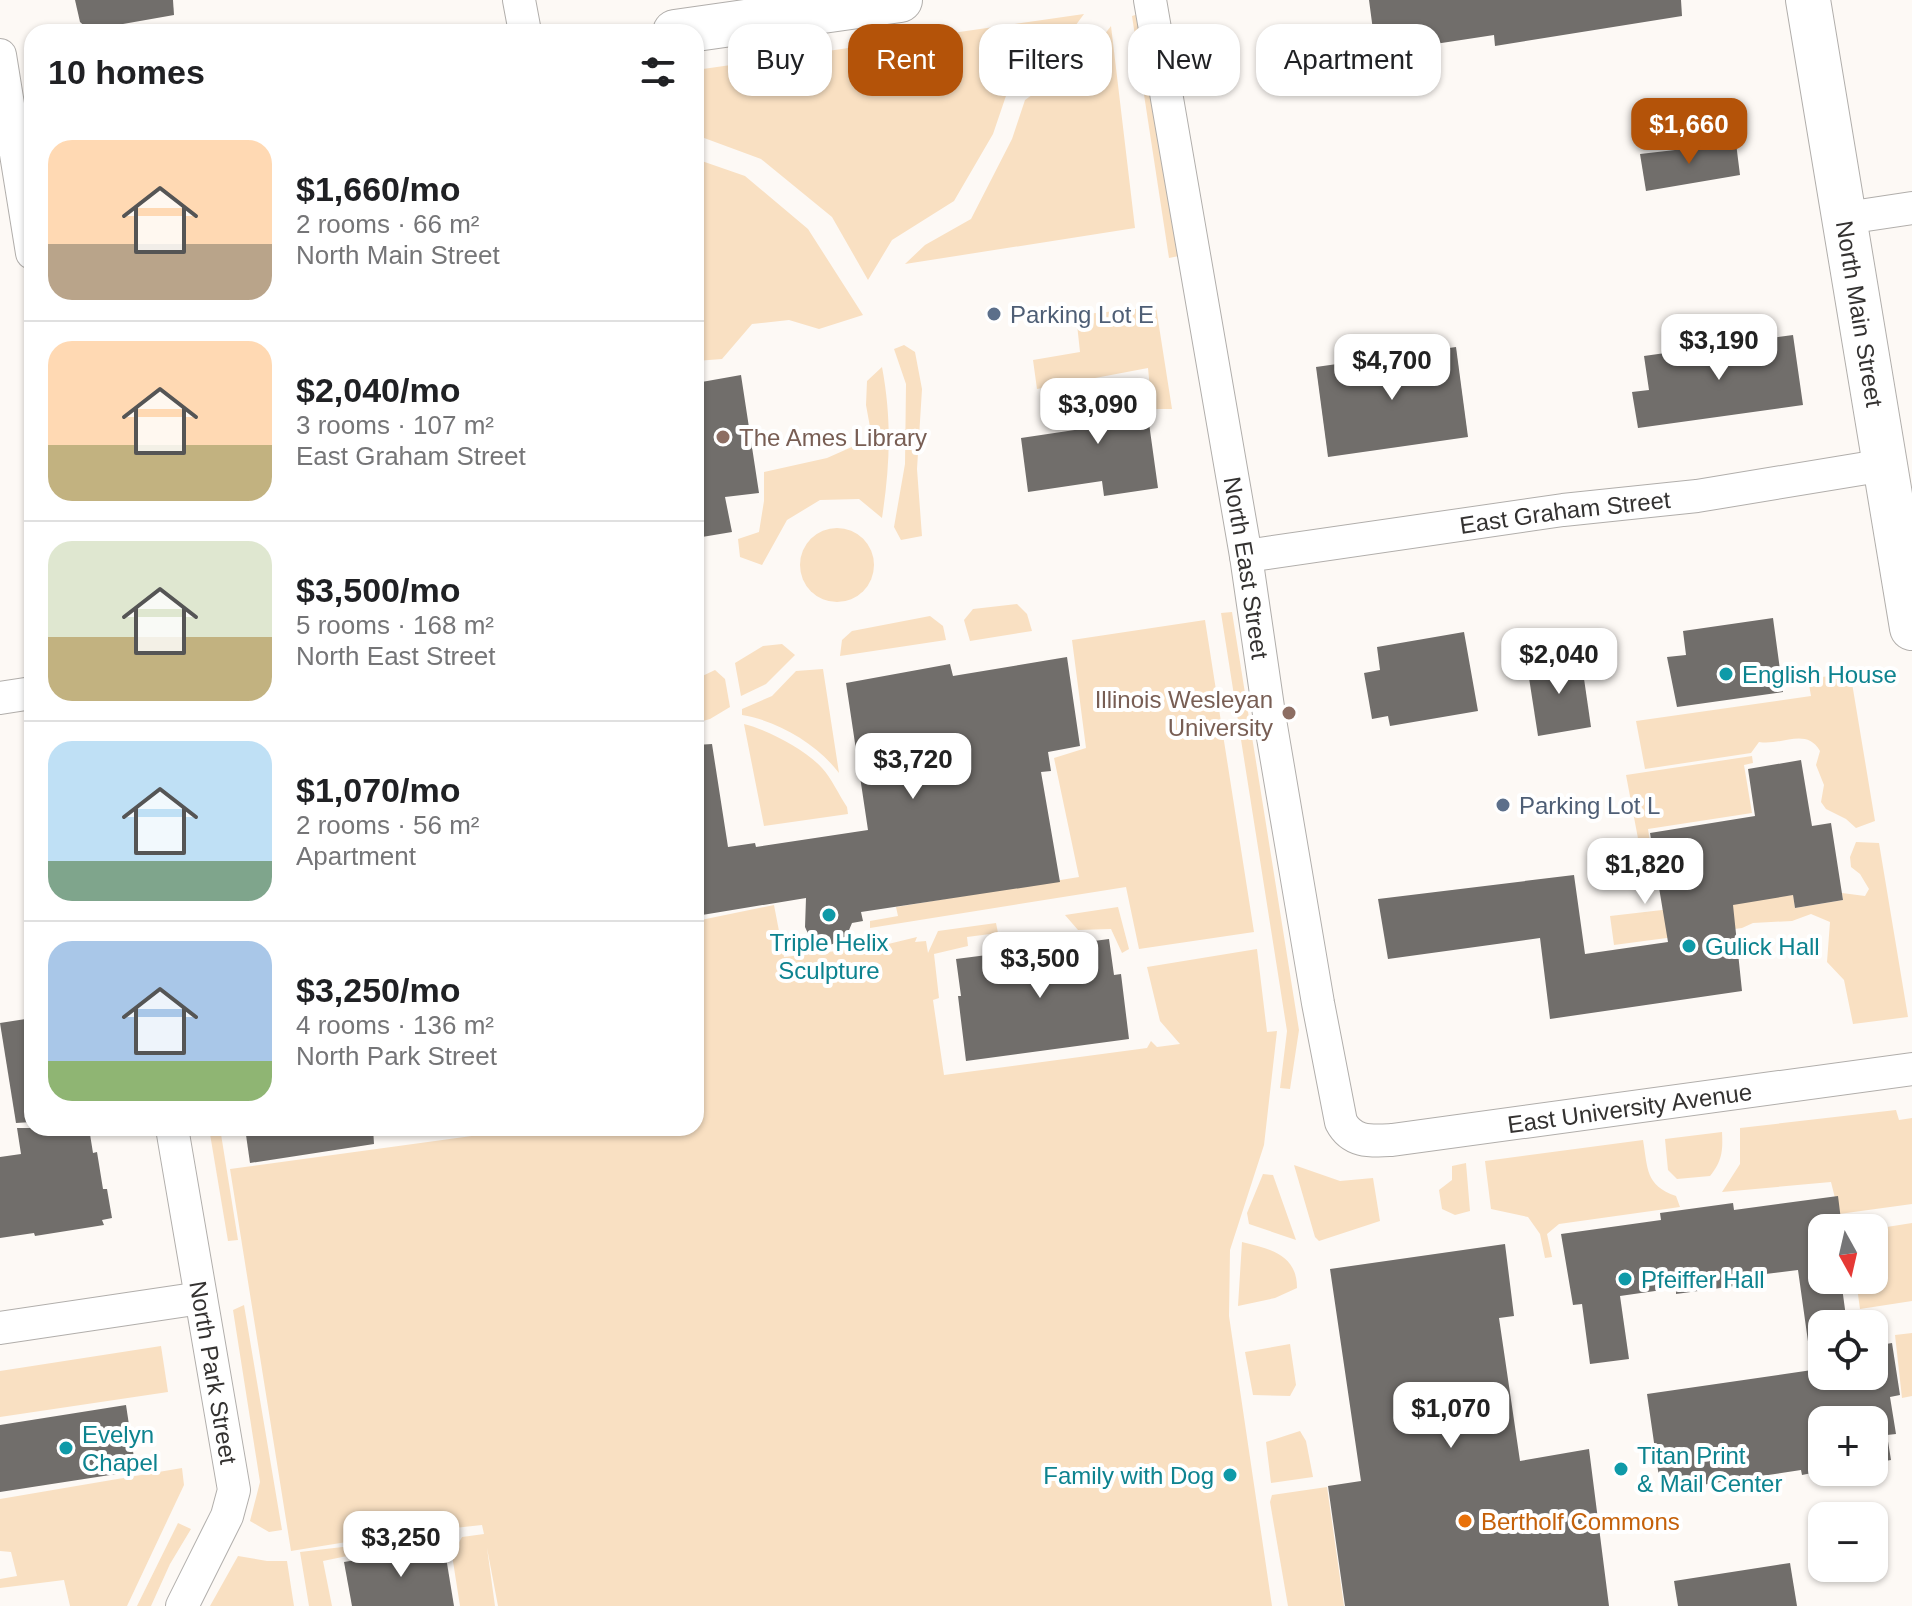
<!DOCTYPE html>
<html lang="en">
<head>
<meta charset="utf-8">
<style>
  :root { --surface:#fff; --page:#f2f2f2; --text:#202124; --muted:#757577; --line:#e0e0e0; --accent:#b45309 }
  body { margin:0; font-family:Arial,sans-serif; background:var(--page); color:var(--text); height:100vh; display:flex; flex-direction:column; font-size:30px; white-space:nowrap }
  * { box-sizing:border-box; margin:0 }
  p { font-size:26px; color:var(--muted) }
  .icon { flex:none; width:44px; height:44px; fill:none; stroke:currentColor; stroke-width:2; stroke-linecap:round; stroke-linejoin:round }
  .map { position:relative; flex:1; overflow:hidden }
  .drawer { position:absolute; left:24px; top:24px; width:680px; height:1112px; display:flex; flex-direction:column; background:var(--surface); border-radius:24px; box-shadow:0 2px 6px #0004 }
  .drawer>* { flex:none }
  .top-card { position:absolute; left:728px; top:24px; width:760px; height:72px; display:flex; gap:16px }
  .needle { width:52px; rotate:172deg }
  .tools { position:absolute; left:1808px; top:1214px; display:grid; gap:16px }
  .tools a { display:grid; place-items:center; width:80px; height:80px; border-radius:16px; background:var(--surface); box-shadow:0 2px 6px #0004; font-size:40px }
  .price { position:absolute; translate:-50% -68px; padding:0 18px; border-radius:16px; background:#fff; color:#222; font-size:26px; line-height:52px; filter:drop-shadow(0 2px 4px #0008) }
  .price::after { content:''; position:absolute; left:50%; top:48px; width:24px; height:18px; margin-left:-12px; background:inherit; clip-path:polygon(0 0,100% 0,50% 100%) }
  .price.active { background:var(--accent); color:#fff }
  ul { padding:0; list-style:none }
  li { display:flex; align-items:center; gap:24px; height:200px; padding:0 24px }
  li+li { border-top:2px solid var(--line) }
  li span { display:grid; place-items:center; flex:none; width:224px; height:160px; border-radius:24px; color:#555 }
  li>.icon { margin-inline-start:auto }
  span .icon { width:96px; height:96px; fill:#fffc; stroke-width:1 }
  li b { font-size:34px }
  h2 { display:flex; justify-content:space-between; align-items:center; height:96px; padding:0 24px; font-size:34px }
  .pill { padding:0 28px; border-radius:24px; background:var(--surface); box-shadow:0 2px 6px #0004; font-size:28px; line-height:72px }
  .pill.active { background:var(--accent); color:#fff }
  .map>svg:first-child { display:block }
  .green { fill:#f9e0c2 }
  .building { fill:#716e6b }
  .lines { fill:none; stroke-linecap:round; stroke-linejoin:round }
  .street-casing { stroke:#b1aeab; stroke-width:34 }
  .primary-casing { stroke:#b1aeab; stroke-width:46 }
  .street { stroke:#fff; stroke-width:32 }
  .primary { stroke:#fff; stroke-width:44 }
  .service-dot { fill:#5c6f8a; stroke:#fff; stroke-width:3 }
  .education-dot { fill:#8d6e63; stroke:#fff; stroke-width:3 }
  .culture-dot { fill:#0f9aa8; stroke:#fff; stroke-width:3 }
  .food-dot { fill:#e8710a; stroke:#fff; stroke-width:3 }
  .labels { text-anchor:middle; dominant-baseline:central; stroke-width:8; stroke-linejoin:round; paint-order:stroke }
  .service-label { font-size:24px; fill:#4e5e75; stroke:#fff; text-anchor:start }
  .street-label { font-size:24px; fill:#343231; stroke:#fff }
  .education-label { font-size:24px; fill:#785e54; stroke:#fff; text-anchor:start }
  .culture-label { font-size:24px; fill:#0d838f; stroke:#fff; text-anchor:start }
  .food-label { font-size:24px; fill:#c56008; stroke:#fff; text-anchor:start }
</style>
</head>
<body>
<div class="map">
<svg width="1912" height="1606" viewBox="0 0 1912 1606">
  <rect width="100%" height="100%" fill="#fdf9f5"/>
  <g class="green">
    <polygon points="1142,13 1179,256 1169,258 1132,16"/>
    <polygon points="1084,14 1064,41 1009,87 993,134 954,201 892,240 868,280 832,217 761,159 696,135 696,70"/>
    <polygon points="1111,26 1135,228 905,264 925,245 971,219 1012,139 1025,100 1090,53"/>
    <polygon points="696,159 745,176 808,229 863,315 819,329 789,320 752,324 722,359 696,361"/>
    <polygon points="1156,307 1172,409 1152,409 1148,368 1037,389 1033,360 1080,352 1076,315"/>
    <polygon points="904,345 915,352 922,389 917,469 922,536 901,540 894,527 905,464 906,384 894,349"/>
    <path d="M 882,367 C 892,420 890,465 882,518 L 859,499 L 820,500 L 787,520 L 762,565 L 740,557 L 738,539 L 759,532 L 764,501 L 764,472 L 827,458 L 872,438 L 866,405 L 867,381 Z"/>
    <circle cx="837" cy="565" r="37"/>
    <polygon points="1017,604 1027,614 1032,631 970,641 964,620 973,609"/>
    <polygon points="1232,612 1299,1030 1290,1089 1280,1088 1287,1031 1221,613"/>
    <polygon points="930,616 943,626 946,640 840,656 842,640 852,631"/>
    <polygon points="1205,620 1254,932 1139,949 1126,887 870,928 870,921 898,916 896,907 1079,877 1054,758 1086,748 1072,640"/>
    <polygon points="782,644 795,655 766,684 741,696 735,663 763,646"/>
    <path d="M 823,669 L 839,773 C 817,744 778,721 742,715 L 742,709 L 772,696 L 796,671 Z"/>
    <polygon points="715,670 725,679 730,707 710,719 696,723 696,679"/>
    <path d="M 1843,674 L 1851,677 L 1875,821 L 1856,828 L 1846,819 L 1826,809 L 1821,802 L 1824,785 L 1816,765 L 1820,751 C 1806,727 1782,746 1759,742 L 1751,753 L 1645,769 L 1636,721 L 1811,696 L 1808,679 Z"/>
    <path d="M 744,724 C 768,730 806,750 822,768 C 832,779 839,795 847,807 L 848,814 L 764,826 Z"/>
    <polygon points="1752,756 1753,763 1744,765 1752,813 1648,829 1651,848 1640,849 1626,775"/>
    <polygon points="1856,842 1879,843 1908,1017 1853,1024 1844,980 1827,962 1830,922 1811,914 1792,921 1753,923 1742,928 1614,945 1610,916 1793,895 1795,908 1843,900 1842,893 1865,896 1869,889 1860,874 1851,867 1850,857"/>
    <polygon points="774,905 784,957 880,946 917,937 915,942 926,941 928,953 938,931 996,923 998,933 967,937 968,946 934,954 939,998 933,1000 944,1075 1147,1048 1151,1041 1157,1047 1180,1044 1160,1021 1147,967 1257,949 1267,1032 1277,1031 1264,1145 1230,1250 1229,1316 1272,1606 498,1606 487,1548 495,1606 460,1606 452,1555 462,1537 484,1534 482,1525 390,1535 291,1551 230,1169 530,1128 696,1128 696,921"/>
    <polygon points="1118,907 1129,949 1122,953 1111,929 1078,930 1065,915"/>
    <polygon points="1896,1110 1899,1120 1912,1118 1912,1204 1839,1214 1831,1182 1722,1192 1740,1164 1740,1128"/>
    <polygon points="209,1128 220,1128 238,1240 228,1241"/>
    <path d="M 1722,1132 C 1723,1151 1722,1161 1710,1176 L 1677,1179 L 1668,1170 L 1665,1139 Z"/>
    <path d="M 1643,1140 C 1648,1169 1645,1185 1676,1196 L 1680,1207 L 1559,1224 L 1547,1234 L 1552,1257 L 1545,1258 L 1540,1234 L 1528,1217 L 1491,1209 L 1485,1161 Z"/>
    <polygon points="1466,1163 1470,1211 1455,1215 1442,1209 1439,1190 1452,1180 1452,1166"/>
    <polygon points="1294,1165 1340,1181 1373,1178 1380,1221 1319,1241 1315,1237"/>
    <polygon points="1263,1174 1273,1175 1296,1240 1249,1224 1247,1213"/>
    <polygon points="1912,1223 1912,1301 1860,1309 1856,1280 1874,1280 1874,1229"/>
    <path d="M 1242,1242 C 1270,1249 1297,1254 1297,1288 L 1275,1298 L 1238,1306 Z"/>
    <polygon points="244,1305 282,1530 269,1532 250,1521 260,1482 233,1310"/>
    <polygon points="1912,1333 1912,1396 1902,1398 1895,1335"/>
    <polygon points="1290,1344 1296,1385 1290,1396 1253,1395 1245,1352"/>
    <polygon points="161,1346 168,1392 0,1417 0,1371"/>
    <polygon points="1300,1431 1306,1441 1313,1477 1271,1483 1266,1442"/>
    <polygon points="182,1468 184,1485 127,1606 70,1606 64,1580 0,1588 0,1579 17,1576 11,1552 0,1551 0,1499"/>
    <polygon points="1327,1487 1344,1606 1288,1606 1270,1502 1272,1495"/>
    <polygon points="178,1523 191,1529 170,1564 151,1606 137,1606"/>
    <polygon points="351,1546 352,1555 323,1561 332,1606 309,1606 300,1552"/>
    <polygon points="238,1556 267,1561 287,1561 294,1606 210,1606"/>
  </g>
  <g class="building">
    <polygon points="75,0 173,0 174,15 89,30 80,22"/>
    <polygon points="1369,0 1681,0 1682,16 1495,46 1494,35 1376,53"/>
    <polygon points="1736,143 1740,175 1646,191 1640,154"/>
    <polygon points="1793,335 1803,405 1638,428 1632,392 1649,390 1644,356"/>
    <polygon points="1456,347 1468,437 1328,457 1316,367"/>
    <polygon points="741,375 759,493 725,497 732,532 696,538 696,383"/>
    <polygon points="1143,380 1158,488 1104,496 1102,481 1028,492 1021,438 1088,428 1082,388"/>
    <polygon points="1773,618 1783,692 1677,707 1667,657 1686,655 1683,631"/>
    <polygon points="1464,632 1478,711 1390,726 1388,716 1372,719 1364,673 1380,670 1377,647"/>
    <polygon points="1067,657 1080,746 1048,752 1051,771 1041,772 1060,882 861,912 863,921 852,923 847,935 840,941 830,945 811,940 805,927 806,898 696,916 696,745 712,744 728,847 755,843 756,847 868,830 846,683 950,664 953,676"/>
    <polygon points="1581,658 1591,727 1538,736 1527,665"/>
    <polygon points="1801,760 1812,826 1831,823 1843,900 1795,908 1793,895 1733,905 1742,991 1550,1019 1540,938 1388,959 1378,899 1574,875 1585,954 1668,942 1650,833 1755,816 1748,769"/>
    <polygon points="1109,939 1114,975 1121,974 1129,1039 966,1061 958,996 961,996 956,959"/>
    <polygon points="32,1018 32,1122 16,1123 0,1023"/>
    <polygon points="17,1128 89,1128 93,1153 97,1152 103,1189 107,1189 112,1218 102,1220 104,1225 35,1236 34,1233 0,1238 0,1157 21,1154"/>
    <polygon points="245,1128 373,1128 374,1144 250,1163"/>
    <polygon points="1838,1196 1842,1228 1822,1228 1822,1280 1841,1280 1847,1324 1822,1324 1822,1376 1874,1376 1874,1346 1892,1343 1900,1395 1890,1397 1896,1434 1887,1435 1891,1460 1874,1463 1874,1420 1822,1420 1822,1471 1802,1475 1801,1470 1661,1491 1647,1394 1812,1370 1798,1270 1741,1277 1742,1285 1676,1294 1676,1288 1620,1296 1629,1359 1590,1364 1582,1304 1573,1305 1561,1234 1661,1220 1660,1213 1733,1203 1734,1210"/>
    <polygon points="1505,1244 1514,1316 1499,1318 1520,1461 1589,1449 1609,1606 1345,1606 1328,1486 1361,1481 1330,1269"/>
    <polygon points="126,1405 136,1471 0,1492 0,1425"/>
    <polygon points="444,1545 454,1606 352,1606 344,1562"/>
    <polygon points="1790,1563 1797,1606 1678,1606 1674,1581"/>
  </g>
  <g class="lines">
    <g class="street-casing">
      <g id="street">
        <polyline points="519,0 525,32"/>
        <path id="s1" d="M 1150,0 L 1246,556 L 1269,714 L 1318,1003 L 1341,1122 C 1352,1143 1371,1141 1392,1140 L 1912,1069"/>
        <polyline points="0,55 32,253"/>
        <polyline points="1846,218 1912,208"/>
        <path id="s2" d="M 1246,556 L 1563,510 L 1697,496 L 1885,465"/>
        <polyline points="0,698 32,693"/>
        <path id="s3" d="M 172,1128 L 234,1490 L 227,1516 L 182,1606"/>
        <polyline points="0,1328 201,1298"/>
      </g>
    </g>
    <g class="primary-casing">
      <g id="primary">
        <path id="s4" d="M 1808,0 L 1912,628"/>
        <polyline points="675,32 900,0"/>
        <polyline points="0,130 32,125"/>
      </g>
    </g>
    <use href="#street" class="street"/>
    <use href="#primary" class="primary"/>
  </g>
  <g class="service-dot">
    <circle cx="994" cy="314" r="8"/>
    <circle cx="1503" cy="805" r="8"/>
  </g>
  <g class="education-dot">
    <circle cx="723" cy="437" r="8"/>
    <circle cx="1289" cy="713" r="8"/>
  </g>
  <g class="culture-dot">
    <circle cx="1726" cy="674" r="8"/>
    <circle cx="829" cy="915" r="8"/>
    <circle cx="1689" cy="946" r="8"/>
    <circle cx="1625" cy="1279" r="8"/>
    <circle cx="66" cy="1448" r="8"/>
    <circle cx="1621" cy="1469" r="8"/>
    <circle cx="1230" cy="1475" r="8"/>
  </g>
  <circle class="food-dot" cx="1465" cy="1521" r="8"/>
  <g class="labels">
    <g class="service-label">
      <text x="1010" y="314">Parking Lot E</text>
      <text x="1519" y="805">Parking Lot L</text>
    </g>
    <g class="street-label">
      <text stroke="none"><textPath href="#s4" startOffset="318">North Main Street</textPath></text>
      <text stroke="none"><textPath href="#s2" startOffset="322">East Graham Street</textPath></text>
      <text stroke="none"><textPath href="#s1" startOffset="576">North East Street</textPath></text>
      <text stroke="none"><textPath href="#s1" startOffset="1436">East University Avenue</textPath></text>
      <text stroke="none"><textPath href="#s3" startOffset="248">North Park Street</textPath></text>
    </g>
    <g class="education-label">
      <text x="739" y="437">The Ames Library</text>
      <text x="1273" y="699" text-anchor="end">Illinois Wesleyan<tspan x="1273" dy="28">University</tspan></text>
    </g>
    <g class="culture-label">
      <text x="1742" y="674">English House</text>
      <text x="829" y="942" text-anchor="middle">Triple Helix<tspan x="829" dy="28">Sculpture</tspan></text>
      <text x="1705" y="946">Gulick Hall</text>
      <text x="1641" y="1279">Pfeiffer Hall</text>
      <text x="82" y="1434">Evelyn<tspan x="82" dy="28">Chapel</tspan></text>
      <text x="1637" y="1455">Titan Print<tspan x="1637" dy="28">&amp; Mail Center</tspan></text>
      <text x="1214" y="1475" text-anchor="end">Family with Dog</text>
    </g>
    <g class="food-label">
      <text x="1481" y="1521">Bertholf Commons</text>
    </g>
  </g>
</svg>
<div class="tools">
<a><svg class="needle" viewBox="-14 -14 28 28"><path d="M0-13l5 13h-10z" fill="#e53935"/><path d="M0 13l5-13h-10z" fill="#757577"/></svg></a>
<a><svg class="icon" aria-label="locate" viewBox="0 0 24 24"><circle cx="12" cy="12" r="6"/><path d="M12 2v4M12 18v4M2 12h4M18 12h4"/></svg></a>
<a>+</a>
<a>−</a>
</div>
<b class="price active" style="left:1689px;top:166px">$1,660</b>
<b class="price" style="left:1719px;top:382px">$3,190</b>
<b class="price" style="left:1392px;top:402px">$4,700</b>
<b class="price" style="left:1098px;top:446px">$3,090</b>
<b class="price" style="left:1559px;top:696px">$2,040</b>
<b class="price" style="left:913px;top:801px">$3,720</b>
<b class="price" style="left:1645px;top:906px">$1,820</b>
<b class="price" style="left:1040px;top:1000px">$3,500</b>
<b class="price" style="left:1451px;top:1450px">$1,070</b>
<b class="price" style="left:401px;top:1579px">$3,250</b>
<div class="top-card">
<a class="pill">Buy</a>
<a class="pill active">Rent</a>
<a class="pill">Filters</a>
<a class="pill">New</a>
<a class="pill">Apartment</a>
</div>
<section class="drawer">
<h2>10 homes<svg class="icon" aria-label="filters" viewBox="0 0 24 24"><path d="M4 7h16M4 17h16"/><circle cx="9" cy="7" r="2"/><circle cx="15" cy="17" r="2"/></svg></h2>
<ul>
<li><span style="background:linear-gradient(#ffd9b3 65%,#b9a48a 0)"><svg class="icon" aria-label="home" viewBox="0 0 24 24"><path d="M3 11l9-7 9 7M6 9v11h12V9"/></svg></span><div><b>$1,660/mo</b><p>2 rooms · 66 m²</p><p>North Main Street</p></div></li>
<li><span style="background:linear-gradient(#ffd9b3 65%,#c2b280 0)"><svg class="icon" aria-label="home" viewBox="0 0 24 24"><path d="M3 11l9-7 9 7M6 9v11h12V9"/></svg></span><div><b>$2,040/mo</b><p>3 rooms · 107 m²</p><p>East Graham Street</p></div></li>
<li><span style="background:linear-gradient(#dfe7d0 60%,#c2b280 0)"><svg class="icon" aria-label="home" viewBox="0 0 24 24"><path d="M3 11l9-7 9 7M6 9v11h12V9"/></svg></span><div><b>$3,500/mo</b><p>5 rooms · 168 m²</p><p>North East Street</p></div></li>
<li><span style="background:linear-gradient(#bfe0f5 75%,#7fa58c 0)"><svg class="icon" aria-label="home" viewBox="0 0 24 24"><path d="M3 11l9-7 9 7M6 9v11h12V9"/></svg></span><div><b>$1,070/mo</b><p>2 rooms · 56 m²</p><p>Apartment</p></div></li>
<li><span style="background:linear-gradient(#a9c7e8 75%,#8fb573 0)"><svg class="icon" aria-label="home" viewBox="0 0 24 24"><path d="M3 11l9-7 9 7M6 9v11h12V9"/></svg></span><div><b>$3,250/mo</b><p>4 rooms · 136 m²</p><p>North Park Street</p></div></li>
</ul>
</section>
</div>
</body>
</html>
